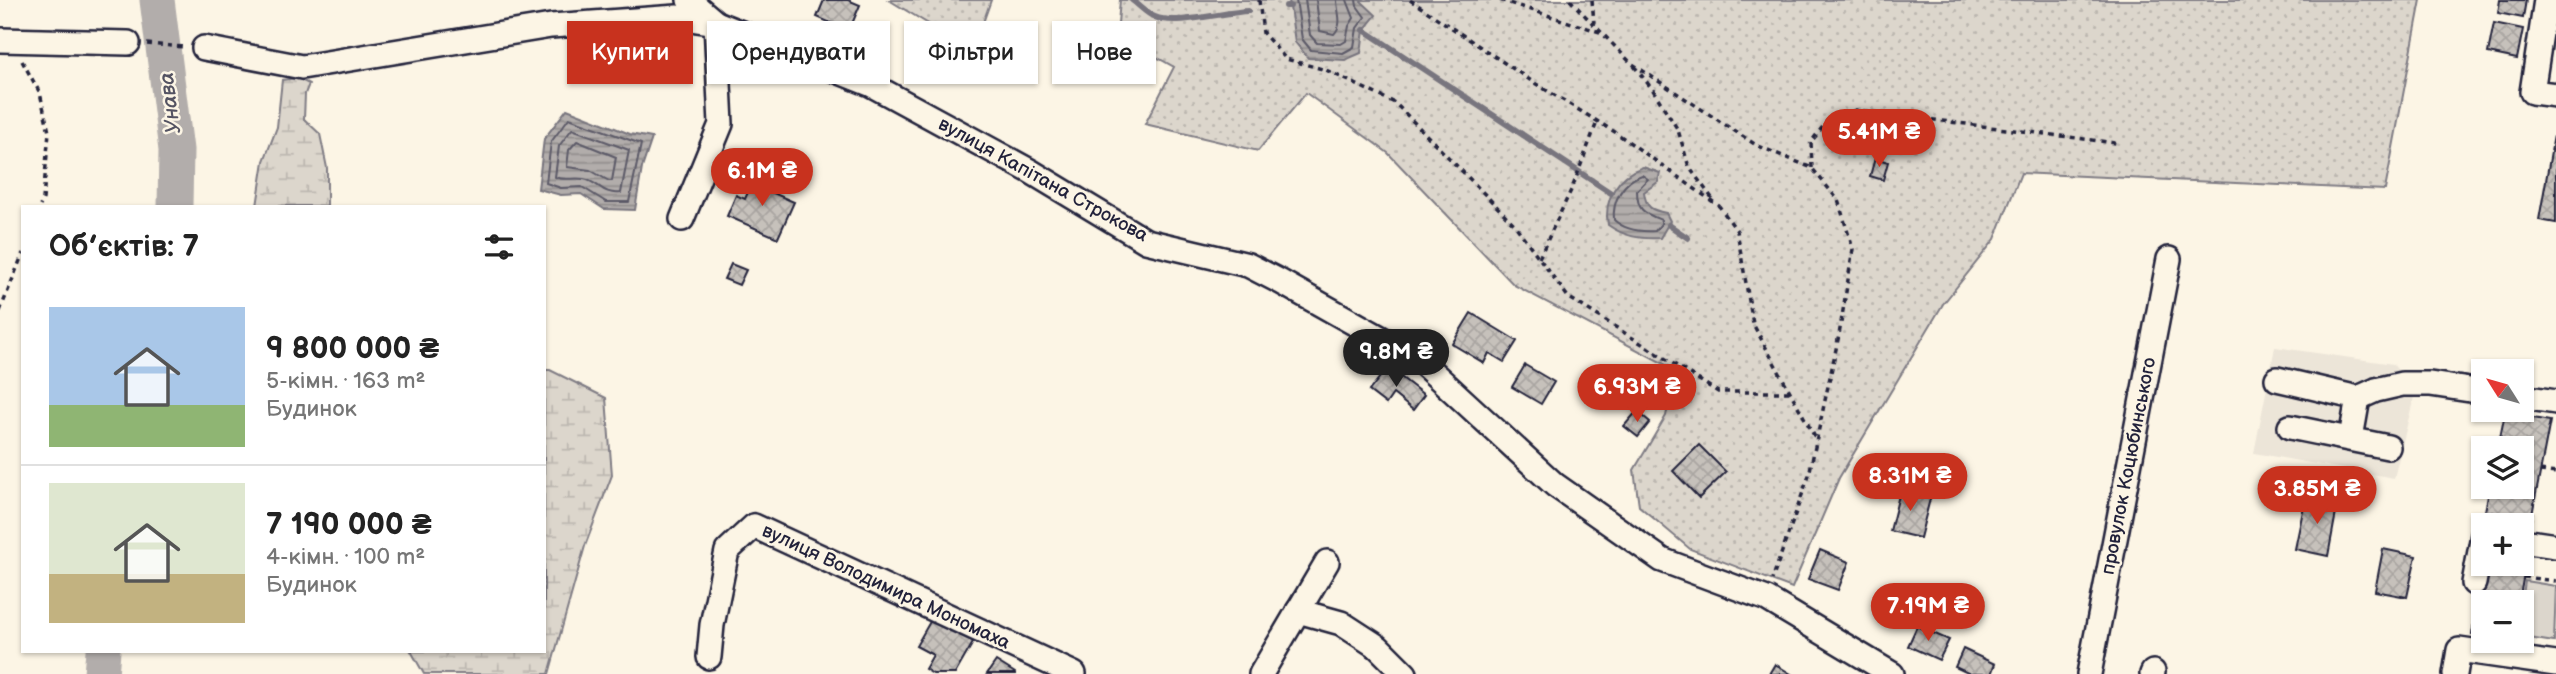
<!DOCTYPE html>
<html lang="uk">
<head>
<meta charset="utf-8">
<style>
  :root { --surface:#fff; --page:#f2f2f2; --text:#222; --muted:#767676; --line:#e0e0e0; --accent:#c8321e }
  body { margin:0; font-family:"Balsamiq Sans",sans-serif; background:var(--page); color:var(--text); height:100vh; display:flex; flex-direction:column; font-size:26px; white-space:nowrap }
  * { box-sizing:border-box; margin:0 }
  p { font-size:23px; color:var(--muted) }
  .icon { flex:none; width:38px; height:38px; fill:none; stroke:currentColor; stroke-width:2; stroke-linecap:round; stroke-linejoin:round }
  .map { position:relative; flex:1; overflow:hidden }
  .drawer { position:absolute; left:21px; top:205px; width:525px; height:448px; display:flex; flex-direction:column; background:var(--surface); border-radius:0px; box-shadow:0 2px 5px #0004 }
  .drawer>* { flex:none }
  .top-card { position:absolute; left:567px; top:21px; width:665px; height:63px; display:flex; gap:14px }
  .needle { width:46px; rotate:307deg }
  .fabs { position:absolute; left:2471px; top:359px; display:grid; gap:14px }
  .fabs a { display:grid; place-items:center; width:63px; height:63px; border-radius:0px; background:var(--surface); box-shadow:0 2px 5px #0004; font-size:35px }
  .price { position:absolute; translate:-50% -60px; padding:0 16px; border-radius:24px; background:var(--accent); color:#fff; font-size:23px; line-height:46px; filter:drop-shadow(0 2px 4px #0008) }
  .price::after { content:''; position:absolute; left:50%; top:42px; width:21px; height:16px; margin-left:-10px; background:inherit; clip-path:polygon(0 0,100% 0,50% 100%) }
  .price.active { background:#222; color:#fff }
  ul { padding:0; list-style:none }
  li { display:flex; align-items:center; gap:21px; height:175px; padding:0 28px }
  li+li { border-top:2px solid var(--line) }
  li span { display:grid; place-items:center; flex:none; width:196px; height:140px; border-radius:0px; color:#555 }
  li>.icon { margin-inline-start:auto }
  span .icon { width:84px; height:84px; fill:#fffc; stroke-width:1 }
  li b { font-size:30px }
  h2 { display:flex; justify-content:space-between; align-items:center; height:84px; padding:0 28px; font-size:30px }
  .chip { padding:0 24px; border-radius:0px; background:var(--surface); box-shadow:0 2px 5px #0004; font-size:24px; line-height:63px }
  .chip.active { background:var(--accent); color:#fff }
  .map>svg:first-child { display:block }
  .built { fill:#ece5d8 }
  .green { fill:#dcd6cc; stroke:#7f7c84; stroke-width:2 }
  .wetland { fill:url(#wetland-marsh); stroke:#7f7c84; stroke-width:2 }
  .park { fill:url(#park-dots); stroke:#7f7c84; stroke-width:2 }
  .water { fill:url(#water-rules); stroke:#78757e; stroke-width:2 }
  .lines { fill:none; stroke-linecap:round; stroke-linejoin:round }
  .shore { stroke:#5c5a68; stroke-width:2 }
  .stream { stroke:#78757e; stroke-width:6 }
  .river { stroke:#b2adab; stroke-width:35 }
  .building { fill:url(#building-cross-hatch); stroke:#22223b; stroke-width:2 }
  .minor-casing { stroke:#22223b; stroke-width:28 }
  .path { stroke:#22223b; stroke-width:3.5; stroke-dasharray:5 5; stroke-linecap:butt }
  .minor { stroke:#fcf5e5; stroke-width:23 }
  .labels { text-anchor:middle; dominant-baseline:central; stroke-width:5; stroke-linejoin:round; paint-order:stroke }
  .street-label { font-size:19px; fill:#22223b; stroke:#fcf5e5 }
  .water-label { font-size:21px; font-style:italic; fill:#545362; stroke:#fcf5e5 }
</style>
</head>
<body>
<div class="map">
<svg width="2556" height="674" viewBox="0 0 2556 674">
  <defs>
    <pattern id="wetland-marsh" width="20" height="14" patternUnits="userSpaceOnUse" patternTransform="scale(1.75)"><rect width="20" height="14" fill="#dcd6cc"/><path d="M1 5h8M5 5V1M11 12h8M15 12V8" fill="none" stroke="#bcb7b0"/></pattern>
    <pattern id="park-dots" width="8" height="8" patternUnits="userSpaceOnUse" patternTransform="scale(1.75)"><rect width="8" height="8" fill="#dcd6cc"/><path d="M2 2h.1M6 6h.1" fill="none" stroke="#bcb7b0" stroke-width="1.8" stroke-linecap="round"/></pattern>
    <pattern id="water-rules" width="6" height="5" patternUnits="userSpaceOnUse" patternTransform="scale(1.75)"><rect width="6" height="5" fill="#b2adab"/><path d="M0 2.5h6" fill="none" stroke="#908c8c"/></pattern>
    <pattern id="building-cross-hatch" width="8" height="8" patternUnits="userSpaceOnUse" patternTransform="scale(1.75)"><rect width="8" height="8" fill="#c6c1bb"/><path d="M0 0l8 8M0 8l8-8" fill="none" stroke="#aaa6a2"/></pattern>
  </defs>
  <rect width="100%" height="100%" fill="#fcf5e5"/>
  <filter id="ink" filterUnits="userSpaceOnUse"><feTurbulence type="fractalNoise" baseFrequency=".0143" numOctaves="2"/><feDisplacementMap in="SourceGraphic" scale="14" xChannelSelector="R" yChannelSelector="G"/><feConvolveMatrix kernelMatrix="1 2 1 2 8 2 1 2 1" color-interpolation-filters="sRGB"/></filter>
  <g filter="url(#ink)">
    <polygon class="built" points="2275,347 2393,364 2415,393 2394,478 2254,453"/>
    <polygon class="green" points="2525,581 2556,586 2554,642 2522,637 2522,602"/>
    <g class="wetland">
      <polygon points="297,78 309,84 305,94 304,119 320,134 327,168 327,206 257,206 264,161 277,127 282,80"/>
      <polygon points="544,370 550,370 606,398 612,475 585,546 549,674 424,674 411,651 544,651"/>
    </g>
    <g class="park">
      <polygon points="889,0 991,0 973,51"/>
      <polygon points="1120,0 2421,0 2385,190 2021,173 1995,239 1943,304 1839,478 1792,588 1690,549 1639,506 1634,470 1666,416 1676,370 1514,285 1388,153 1306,93 1258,151 1145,124 1174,67 1117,35"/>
    </g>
    <g class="water">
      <polygon points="1289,0 1360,0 1376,15 1364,30 1361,53 1345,60 1308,58 1295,42"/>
      <polygon points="567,109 630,134 652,138 642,168 635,210 604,209 581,194 561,195 538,189 544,139"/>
      <path d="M 1643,167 L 1660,173 L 1658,182 L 1644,192 C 1646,208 1651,210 1666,213 L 1670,221 L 1660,238 C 1640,239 1625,237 1608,225 C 1603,199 1618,175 1643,167 Z"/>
    </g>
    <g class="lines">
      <g class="shore">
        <polyline points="1296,0 1302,39 1311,50 1343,53 1354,47 1357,28 1365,17 1357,6 1356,0"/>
        <polyline points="1305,0 1310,35 1317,43 1341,44 1346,41 1349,26 1354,18 1347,0"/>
        <path d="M 1316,0 L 1320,31 L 1334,34 C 1344,24 1337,12 1337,0"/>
        <polygon points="569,118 641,144 629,202 606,202 582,187 561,188 546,183 551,142"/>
        <path d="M 572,129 L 629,150 L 621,193 C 602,195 600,183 584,179 C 574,177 565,181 555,177 L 559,146 Z"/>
        <polygon points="577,141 616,157 612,181 609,181 590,170 567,167 569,150"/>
        <path d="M 1642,175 L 1648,179 L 1637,190 C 1637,211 1644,213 1661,220 L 1661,224 L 1655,231 C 1640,232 1625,230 1614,220 C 1612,201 1623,181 1642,175 Z"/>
      </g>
      <g class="stream">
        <path d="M 1132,0 C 1139,5 1147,14 1155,17 C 1175,26 1224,12 1248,11"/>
        <polyline points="1286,6 1290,6"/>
        <polyline points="1364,30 1611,193"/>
        <polyline points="1669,225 1688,238"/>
      </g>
      <g class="river">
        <polyline points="157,0 176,150 175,206"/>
        <polyline points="101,674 103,651"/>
      </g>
    </g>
    <g class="building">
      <polygon points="824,0 848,0 860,5 849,31 817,17"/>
      <polygon points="2500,0 2526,0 2523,18 2498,13"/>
      <polygon points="2494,23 2523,29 2517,59 2488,53"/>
      <polygon points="2556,124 2556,223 2539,220"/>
      <polygon points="1875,158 1888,162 1883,180 1870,176"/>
      <polygon points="756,174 777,183 773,193 794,202 778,238 727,216 736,195 745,199"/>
      <polygon points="731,264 746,270 739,285 724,279"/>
      <polygon points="1471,313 1517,341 1504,362 1489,353 1484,363 1452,344"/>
      <polygon points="1525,365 1554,382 1541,404 1512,387"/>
      <polygon points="1388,367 1424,395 1413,410 1393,394 1386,404 1369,391"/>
      <polygon points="1637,411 1650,422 1638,437 1624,426"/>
      <polygon points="2505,413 2550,421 2531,520 2485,511 2490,486 2522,486 2522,448 2498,448"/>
      <polygon points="1699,445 1726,472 1699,498 1673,471"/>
      <polygon points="1901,487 1931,495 1920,538 1890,531"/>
      <polygon points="2306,496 2338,502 2328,556 2295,549"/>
      <polygon points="2383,549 2416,556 2407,597 2375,591"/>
      <polygon points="1820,550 1849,562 1838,590 1808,579"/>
      <polygon points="2483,564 2525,568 2519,602 2483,602 2483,637 2472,635"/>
      <polygon points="932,618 974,641 955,674 933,674 925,669 933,655 916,646"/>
      <polygon points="1917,626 1949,640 1939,660 1908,646"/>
      <polygon points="1963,649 1995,664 1991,674 1970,674 1955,667"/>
      <polygon points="996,661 1015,673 1015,674 987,674"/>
      <polygon points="1775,664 1791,674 1769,674"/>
    </g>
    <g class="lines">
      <g class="minor-casing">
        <g id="minor">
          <polyline points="2546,0 2532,92 2556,95"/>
          <polyline points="0,40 128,43"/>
          <polyline points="204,48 302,67 551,26 677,17 716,23 870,84 1030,171 1146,241 1248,265 1281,282 1418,359 1555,485 1662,560 1767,599 1892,674"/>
          <polyline points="682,219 721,124 716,23 689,0"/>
          <polyline points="2277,379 2358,398 2376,390 2402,384 2430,384 2483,392"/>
          <polyline points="2522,397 2556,402"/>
          <polyline points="2290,427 2388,447"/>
          <polyline points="2351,438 2358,398"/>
          <polyline points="2522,541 2556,546"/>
          <polyline points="2474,583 2483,535"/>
          <polyline points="1298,611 1341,623 1378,647 1405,674"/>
          <polyline points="709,657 712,625 727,551 754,526 1074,674"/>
          <polyline points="1261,674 1327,562"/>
          <polyline points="2089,674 2169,259"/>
          <polyline points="2152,674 2153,672"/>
          <polyline points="2455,674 2459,650 2556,664"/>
        </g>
      </g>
      <g class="path">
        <polyline points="1259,0 1263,33 1286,59 1326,70 1395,103 1514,224 1568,297 1718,392 1790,392"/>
        <polyline points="1410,0 1533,82 1615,132 1719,206 1737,231 1753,324 1816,439"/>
        <polyline points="1500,0 1600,32"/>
        <polyline points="1570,0 1631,63 1756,145 1812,168 1838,200 1853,249 1839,335 1809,475 1772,580"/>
        <polyline points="1592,0 1594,23"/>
        <polyline points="147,44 184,47"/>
        <polyline points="22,61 40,93 49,132 43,199 40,206"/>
        <polyline points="1634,66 1653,90 1678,130 1689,167 1715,202"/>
        <polyline points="1812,168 1811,142 1828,120 1856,110 2116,143"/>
        <polyline points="1539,258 1573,186 1597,122"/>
        <polyline points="0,311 23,253"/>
        <polyline points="2540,471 2556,473"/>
        <polyline points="2523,577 2556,581"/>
      </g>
      <use href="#minor" class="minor"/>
    </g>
  </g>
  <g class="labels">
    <g class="street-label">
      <text transform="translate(1043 180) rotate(29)">вулиця Капітана Строкова</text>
      <text transform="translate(2129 466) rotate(-79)">провулок Коцюбинського</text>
      <text transform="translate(886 587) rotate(25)">вулиця Володимира Мономаха</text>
    </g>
    <g class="water-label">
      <text transform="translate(170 103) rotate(-97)">Унава</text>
    </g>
  </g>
</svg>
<div class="fabs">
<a><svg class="needle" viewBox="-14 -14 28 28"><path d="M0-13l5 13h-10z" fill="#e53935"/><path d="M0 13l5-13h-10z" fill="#767676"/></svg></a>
<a><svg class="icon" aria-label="layers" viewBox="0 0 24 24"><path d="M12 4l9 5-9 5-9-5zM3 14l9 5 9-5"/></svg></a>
<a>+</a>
<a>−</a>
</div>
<b class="price" style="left:1879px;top:169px">5.41M ₴</b>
<b class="price" style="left:762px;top:208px">6.1M ₴</b>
<b class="price active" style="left:1396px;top:389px">9.8M ₴</b>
<b class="price" style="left:1637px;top:424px">6.93M ₴</b>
<b class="price" style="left:1910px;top:513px">8.31M ₴</b>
<b class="price" style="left:2317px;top:526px">3.85M ₴</b>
<b class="price" style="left:1928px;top:643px">7.19M ₴</b>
<div class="top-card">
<a class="chip active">Купити</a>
<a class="chip">Орендувати</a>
<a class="chip">Фільтри</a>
<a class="chip">Нове</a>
</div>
<section class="drawer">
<h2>Об’єктів: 7<svg class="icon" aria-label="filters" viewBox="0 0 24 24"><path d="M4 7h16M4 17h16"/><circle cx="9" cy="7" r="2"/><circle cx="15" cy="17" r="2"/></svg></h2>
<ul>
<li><span style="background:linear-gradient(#a9c7e8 70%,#8fb573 0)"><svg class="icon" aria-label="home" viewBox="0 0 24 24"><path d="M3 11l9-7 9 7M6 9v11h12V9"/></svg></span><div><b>9 800 000 ₴</b><p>5-кімн. · 163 m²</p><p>Будинок</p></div></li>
<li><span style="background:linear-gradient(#dfe7d0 65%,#c2b280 0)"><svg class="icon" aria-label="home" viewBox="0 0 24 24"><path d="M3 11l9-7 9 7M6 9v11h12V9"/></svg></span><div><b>7 190 000 ₴</b><p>4-кімн. · 100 m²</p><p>Будинок</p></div></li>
</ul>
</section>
</div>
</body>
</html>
